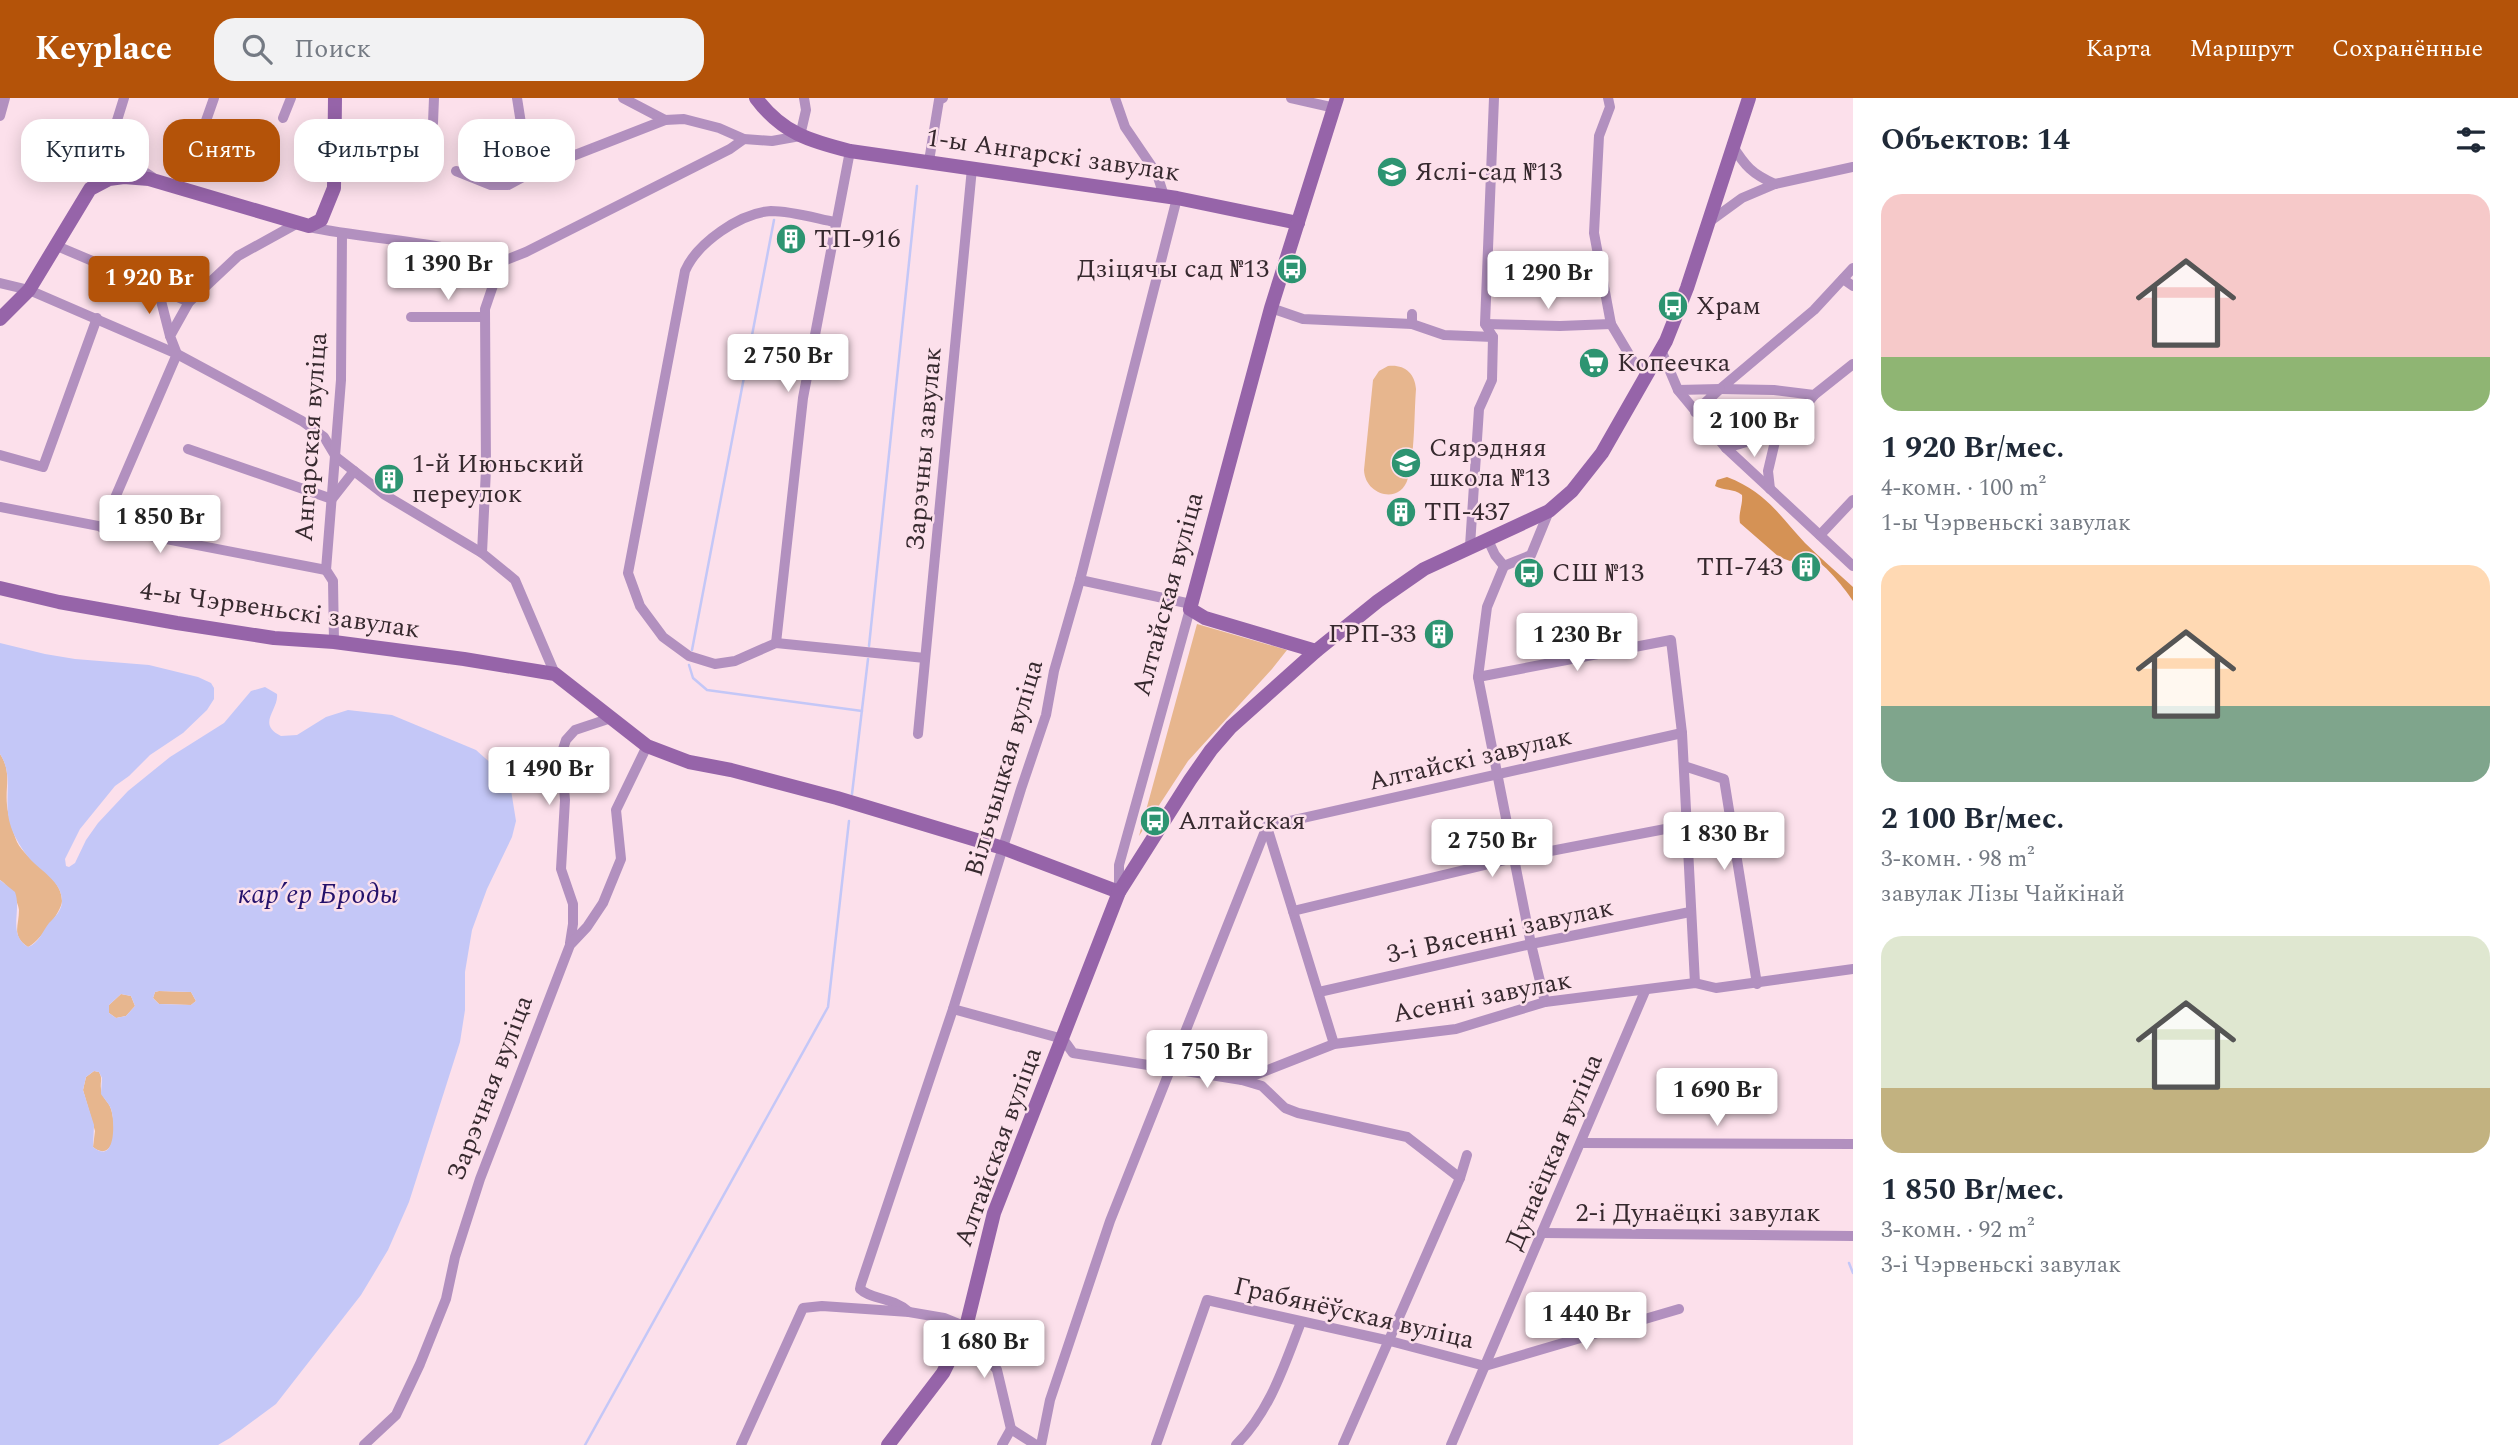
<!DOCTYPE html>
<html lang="ru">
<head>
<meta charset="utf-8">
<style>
  :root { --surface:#fff; --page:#f2f2f3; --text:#1f2937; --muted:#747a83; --accent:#b45309 }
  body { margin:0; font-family:Spectral,serif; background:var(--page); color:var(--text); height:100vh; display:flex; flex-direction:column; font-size:26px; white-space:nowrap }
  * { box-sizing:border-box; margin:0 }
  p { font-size:23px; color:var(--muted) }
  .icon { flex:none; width:38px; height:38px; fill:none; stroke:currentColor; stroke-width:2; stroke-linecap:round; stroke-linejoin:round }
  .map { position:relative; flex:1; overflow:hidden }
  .panel { display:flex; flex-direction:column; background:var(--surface); width:665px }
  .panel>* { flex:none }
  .hud { position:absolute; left:21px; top:21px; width:665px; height:63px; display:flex; gap:14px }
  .price { position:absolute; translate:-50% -60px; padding:0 16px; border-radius:7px; background:#fff; color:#222; font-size:23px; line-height:46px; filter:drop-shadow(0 2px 4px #0008) }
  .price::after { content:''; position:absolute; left:50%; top:42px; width:21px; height:16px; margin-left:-10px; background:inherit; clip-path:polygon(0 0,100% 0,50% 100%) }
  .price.selected { background:var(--accent); color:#fff }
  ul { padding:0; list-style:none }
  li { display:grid; align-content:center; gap:14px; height:371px; padding:0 28px }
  li span { display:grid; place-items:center; height:217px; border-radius:21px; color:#555 }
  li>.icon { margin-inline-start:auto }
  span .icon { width:126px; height:126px; fill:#fffc; stroke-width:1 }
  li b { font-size:30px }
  h2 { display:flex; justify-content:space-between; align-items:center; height:84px; padding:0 28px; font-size:30px }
  .pill { padding:0 24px; border-radius:21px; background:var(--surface); box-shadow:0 4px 18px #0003; font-size:24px; line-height:63px }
  .pill.selected { background:var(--accent); color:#fff }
  header { display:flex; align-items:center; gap:42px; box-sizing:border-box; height:98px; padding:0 35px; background:var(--accent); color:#fff }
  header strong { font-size:33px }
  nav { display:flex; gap:38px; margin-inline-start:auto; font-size:24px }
  .search { width:490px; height:63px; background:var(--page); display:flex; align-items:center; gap:18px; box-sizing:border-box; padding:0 24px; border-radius:21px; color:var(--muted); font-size:26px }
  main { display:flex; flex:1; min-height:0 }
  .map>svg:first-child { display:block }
  .green { fill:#e7b68e }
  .forest { fill:#d59255 }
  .water { fill:#c4c7f7; fill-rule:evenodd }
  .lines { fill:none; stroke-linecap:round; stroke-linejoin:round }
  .stream { stroke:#c4c7f7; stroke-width:2.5 }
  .street { stroke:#b290bf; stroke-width:10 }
  .secondary { stroke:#9664a9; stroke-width:14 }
  .labels { text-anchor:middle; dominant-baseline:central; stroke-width:5; stroke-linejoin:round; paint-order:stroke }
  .street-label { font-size:26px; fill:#36292e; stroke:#fce0eb }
  .poi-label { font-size:26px; fill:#36292e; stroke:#fce0eb; text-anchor:start }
  .water-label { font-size:28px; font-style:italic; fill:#24116b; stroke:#fce0eb }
</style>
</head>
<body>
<header>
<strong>Keyplace</strong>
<div class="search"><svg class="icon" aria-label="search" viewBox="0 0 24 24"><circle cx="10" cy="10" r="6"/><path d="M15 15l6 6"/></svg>Поиск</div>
<nav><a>Карта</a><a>Маршрут</a><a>Сохранённые</a></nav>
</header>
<main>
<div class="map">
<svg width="1853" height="1347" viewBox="0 0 1853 1347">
  <rect width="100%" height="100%" fill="#fce0eb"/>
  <g class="green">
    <path d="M 1388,268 C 1404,266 1415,275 1416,291 C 1414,318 1415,355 1408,380 C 1401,407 1365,398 1364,372 L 1373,282 L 1379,273 Z"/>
    <polygon points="1197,526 1287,552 1272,571 1188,663 1139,738"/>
    <path d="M 0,656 C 12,674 5,688 7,707 C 8,718 13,734 17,744 C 27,764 62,778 62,803 C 62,813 37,846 28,849 C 11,838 19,828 19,812 C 18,802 8,787 0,782 Z"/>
    <polygon points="159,893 191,894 196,903 191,907 159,906 153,900 155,894"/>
    <polygon points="121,896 131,898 135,908 126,918 116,920 109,915 109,907"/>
    <path d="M 94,973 L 99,974 C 103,981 100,983 101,991 C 101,999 109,1004 111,1011 C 114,1021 117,1043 108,1051 C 103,1055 98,1053 93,1049 L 95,1033 L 83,992 L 86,979 Z"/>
  </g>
  <path class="forest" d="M 1727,379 C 1766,394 1778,416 1805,445 C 1820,460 1837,474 1853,489 L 1853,503 C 1844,489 1818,457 1803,455 L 1798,460 L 1790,463 L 1779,459 L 1740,425 C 1738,415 1743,407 1742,397 C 1733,390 1724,393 1715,388 L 1717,382 Z"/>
  <path class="water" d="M 0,545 L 45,556 L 75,561 L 149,567 L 198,579 L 211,585 L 214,590 L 214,601 L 207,612 L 183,635 L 150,657 L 129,678 L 115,688 L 80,731 L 65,761 L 66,768 L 69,769 L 75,765 L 86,742 L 98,725 L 128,693 L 170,659 L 224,625 L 251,593 L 265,589 L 277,596 C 279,612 256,626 281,638 L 297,637 L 326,619 L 348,612 L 392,617 L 476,652 L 494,668 L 511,692 L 516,723 L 512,739 L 487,791 L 472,832 L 465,874 L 465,912 L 460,944 L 409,1104 L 388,1152 L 361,1197 L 276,1306 L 230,1340 L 218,1347 L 0,1347 L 0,782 L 15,794 C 22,813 7,836 28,849 C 39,845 42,834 49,825 C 55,819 62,812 62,803 C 62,784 41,773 30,761 C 22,752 15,740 11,729 C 2,704 15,679 0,656 ZM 159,893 L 191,894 L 196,903 L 191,907 L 159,906 L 153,900 L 155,894 ZM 121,896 L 131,898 L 135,908 L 126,918 L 116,920 L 109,915 L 109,907 ZM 94,973 L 99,974 L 102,980 L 101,996 C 104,1001 109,1005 111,1011 C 115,1023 116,1068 93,1049 L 94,1027 L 83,992 L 86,979 Z"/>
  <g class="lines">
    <g class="stream">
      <polyline points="869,548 917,88"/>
      <polyline points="692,552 774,122"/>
      <polyline points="689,567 693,580 707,592 862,613"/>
      <polyline points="852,696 868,561"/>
      <polyline points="1849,1165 1853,1175"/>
      <polyline points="585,1347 828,909 849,723"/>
    </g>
    <g class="street">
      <polyline points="517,0 523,38 534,73"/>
      <polyline points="623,0 665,22 684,21 719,30 744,41 772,43 800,38 806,12 804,0"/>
      <polyline points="1115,0 1125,29 1157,76 1164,98"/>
      <polyline points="1291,0 1335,10"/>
      <polyline points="1608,0 1610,9 1599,38 1594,135 1611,226 1633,263 1647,275"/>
      <polyline points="0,18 5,0"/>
      <polyline points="283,20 291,0"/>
      <polyline points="433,25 434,0"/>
      <polyline points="202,34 214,0"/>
      <path d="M 1732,47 C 1745,68 1752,76 1775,86"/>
      <polyline points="105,58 137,69 152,79"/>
      <polyline points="929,63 939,2 943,0"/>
      <polyline points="456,73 491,87 508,87 534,73 665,22"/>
      <polyline points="90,90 104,64 124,0"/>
      <path d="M 835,124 C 815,120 791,113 771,113 C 740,115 697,145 685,173 L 628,475 L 640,508 L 663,539 L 689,558 L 715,566 L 735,563 L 776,545 L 925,560"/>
      <polyline points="1709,124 1742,100 1775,86 1853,69"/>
      <path d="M 309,129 C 373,142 440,143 501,164"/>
      <polyline points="57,148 189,204"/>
      <polyline points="1853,170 1814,212 1720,291 1774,292 1814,297 1853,266"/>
      <polyline points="1843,181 1853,188"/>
      <polyline points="0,185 29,192 177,256 302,323 324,339 336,359 385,397 482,455"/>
      <polyline points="158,191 170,238"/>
      <polyline points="1271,210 1303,221 1412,226 1444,237 1493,239"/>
      <polyline points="411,219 484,219"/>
      <polyline points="1412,226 1412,216"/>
      <polyline points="1485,226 1560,228 1611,226"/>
      <polyline points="1661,252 1678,292 1726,350 1853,468"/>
      <polyline points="1678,292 1720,291 1695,314"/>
      <path d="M 1726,350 C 1769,337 1787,335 1814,297"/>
      <polyline points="188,351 332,401 354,373"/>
      <polyline points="0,357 43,369 97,220"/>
      <polyline points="1770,391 1768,373 1777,335"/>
      <polyline points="0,409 326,472"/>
      <polyline points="102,430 177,256 170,238 189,204 238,158 296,126"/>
      <polyline points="1820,437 1853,402"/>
      <polyline points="1488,442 1495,457 1504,468 1531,457 1549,413"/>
      <polyline points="1470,448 1479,311 1492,282 1493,239 1485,226 1494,0"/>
      <polyline points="1504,468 1487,509 1478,579 1531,846 1545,904"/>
      <polyline points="1080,482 1191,506"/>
      <polyline points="334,544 333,483 326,472 341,282 342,136"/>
      <polyline points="776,545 803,300 850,53"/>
      <polyline points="555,576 515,482 482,455 486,371 485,211 501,164 526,154 730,51 744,41"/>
      <polyline points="1478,579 1671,542 1682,635 1695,885"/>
      <polyline points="918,636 972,70"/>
      <polyline points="1684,668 1724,681 1757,886"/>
      <polyline points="1267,728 1682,635"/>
      <polyline points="1267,729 1334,946"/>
      <polyline points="1119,794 1119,767 1190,511"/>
      <polyline points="1293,813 1514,760 1686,727"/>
      <polyline points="570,845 573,826 573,806 561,771 565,702 561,657 566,642 575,632 611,620"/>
      <polyline points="1319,894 1531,846 1690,814"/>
      <polyline points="953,911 1063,941 1073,955 1242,982 1262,988 1285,1010 1298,1015 1407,1039 1460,1080"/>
      <polyline points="1242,982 1334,946 1456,931 1545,904 1695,885 1716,890 1853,871"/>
      <polyline points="1581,1045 1853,1046"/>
      <polyline points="1542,1135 1853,1138"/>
      <path d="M 909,1214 C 892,1199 870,1201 860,1191 L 861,1186 L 953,911 L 1021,691 L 1046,617 L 1054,573 L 1080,482 L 1177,100"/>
      <polyline points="364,1347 396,1317 420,1266 446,1201 455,1159 480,1081 570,847 587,829 603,805 621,761 616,712 647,648"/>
      <polyline points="741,1347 803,1210 822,1208 909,1214 944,1220 966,1229 997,1272 1011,1331"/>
      <polyline points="1002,1347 1011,1331 1036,1347"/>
      <polyline points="1041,1347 1050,1302 1110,1123 1267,728"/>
      <polyline points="1156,1347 1207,1202 1390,1243 1485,1268 1679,1211"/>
      <path d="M 1236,1347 C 1270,1313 1284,1268 1301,1224"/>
      <polyline points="1343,1347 1460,1080 1467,1057"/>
      <polyline points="1451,1347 1645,893"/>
    </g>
    <g class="secondary">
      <path d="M 756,0 C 782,35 810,43 850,53 L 1177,100 L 1298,125"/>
      <polyline points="0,221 29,192 90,91 109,81 124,79 149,81 309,128 321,122 334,90 335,0"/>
      <polyline points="0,490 59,504 177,525 274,540 334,544 464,561 555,576 647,648 689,664 731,672 837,700 1003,750 1119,794"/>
      <polyline points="1316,553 1205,520 1190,511 1271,210 1337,0"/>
      <polyline points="888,1347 943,1275 966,1229 994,1115 1119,794 1190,682 1211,652 1231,629 1316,553 1378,503 1424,471 1549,413 1572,393 1602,355 1666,243 1687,190 1749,0"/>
    </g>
  </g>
  <defs>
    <g id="school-disc" transform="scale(1.575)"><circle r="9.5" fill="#2d9471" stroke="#fce0eb"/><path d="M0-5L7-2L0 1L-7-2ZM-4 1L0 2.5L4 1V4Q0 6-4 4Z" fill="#fff"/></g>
    <g id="building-disc" transform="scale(1.575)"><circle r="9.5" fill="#2d9471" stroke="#fce0eb"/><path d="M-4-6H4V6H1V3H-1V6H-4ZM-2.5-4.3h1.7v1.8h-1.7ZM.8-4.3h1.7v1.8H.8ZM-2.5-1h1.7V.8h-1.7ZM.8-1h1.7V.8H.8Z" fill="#fff"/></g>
    <g id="bus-disc" transform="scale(1.575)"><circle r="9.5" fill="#2d9471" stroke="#fce0eb"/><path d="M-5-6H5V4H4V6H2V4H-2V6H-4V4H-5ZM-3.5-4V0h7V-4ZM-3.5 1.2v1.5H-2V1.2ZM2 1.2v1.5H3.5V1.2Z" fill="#fff"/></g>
    <g id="supermarket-disc" transform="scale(1.575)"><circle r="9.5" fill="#2d9471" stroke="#fce0eb"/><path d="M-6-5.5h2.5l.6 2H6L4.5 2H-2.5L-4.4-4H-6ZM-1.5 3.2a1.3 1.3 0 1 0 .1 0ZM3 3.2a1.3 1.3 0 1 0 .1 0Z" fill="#fff"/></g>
  </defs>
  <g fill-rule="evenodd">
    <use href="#school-disc" x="1392" y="74"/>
    <use href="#building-disc" x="791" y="141"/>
    <use href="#bus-disc" x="1292" y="171"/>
    <use href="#bus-disc" x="1673" y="208"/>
    <use href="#supermarket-disc" x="1594" y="265"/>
    <use href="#school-disc" x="1406" y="365"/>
    <use href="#building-disc" x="389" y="381"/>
    <use href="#building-disc" x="1401" y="414"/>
    <use href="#building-disc" x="1806" y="469"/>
    <use href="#bus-disc" x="1529" y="475"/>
    <use href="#building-disc" x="1439" y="536"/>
    <use href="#bus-disc" x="1155" y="723"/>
  </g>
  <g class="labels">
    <g class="street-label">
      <text transform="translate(1053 57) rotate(8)">1-ы Ангарскі завулак</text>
      <text transform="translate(311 339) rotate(-86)">Ангарская вуліца</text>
      <text transform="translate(924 351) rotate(-85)">Зарэчны завулак</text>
      <text transform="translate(1168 496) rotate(-75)">Алтайская вуліца</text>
      <text transform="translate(280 512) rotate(8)">4-ы Чэрвеньскі завулак</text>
      <text transform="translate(1470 661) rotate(-13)">Алтайскі завулак</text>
      <text transform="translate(1004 670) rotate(-74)">Вільчыцкая вуліца</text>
      <text transform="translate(1500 833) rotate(-12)">3-і Вясенні завулак</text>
      <text transform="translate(1482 899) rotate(-11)">Асенні завулак</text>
      <text transform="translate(490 990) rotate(-69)">Зарэчная вуліца</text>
      <text transform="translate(998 1049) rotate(-70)">Алтайская вуліца</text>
      <text transform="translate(1554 1054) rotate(-67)">Дунаёцкая вуліца</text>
      <text x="1698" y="1115">2-і Дунаёцкі завулак</text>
      <text transform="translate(1354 1215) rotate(13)">Грабянёўская вуліца</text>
    </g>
    <g class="poi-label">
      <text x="1415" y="74">Яслі-сад №13</text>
      <text x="814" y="141">ТП-916</text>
      <text x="1269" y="171" text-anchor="end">Дзіцячы сад №13</text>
      <text x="1696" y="208">Храм</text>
      <text x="1617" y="265">Копеечка</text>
      <text x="1429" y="350">Сярэдняя<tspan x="1429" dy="30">школа №13</tspan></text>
      <text x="412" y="366">1-й Июньский<tspan x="412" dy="30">переулок</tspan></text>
      <text x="1424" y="414">ТП-437</text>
      <text x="1783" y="469" text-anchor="end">ТП-743</text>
      <text x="1552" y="475">СШ №13</text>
      <text x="1416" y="536" text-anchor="end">ГРП-33</text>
      <text x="1178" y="723">Алтайская</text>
    </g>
    <g class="water-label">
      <text x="318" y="796">карʼер Броды</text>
    </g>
  </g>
</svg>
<b class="price" style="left:448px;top:204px">1 390 Br</b>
<b class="price" style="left:1548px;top:213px">1 290 Br</b>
<b class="price selected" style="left:149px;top:218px">1 920 Br</b>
<b class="price" style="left:788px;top:296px">2 750 Br</b>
<b class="price" style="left:1754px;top:361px">2 100 Br</b>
<b class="price" style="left:160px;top:457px">1 850 Br</b>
<b class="price" style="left:1577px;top:575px">1 230 Br</b>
<b class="price" style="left:549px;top:709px">1 490 Br</b>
<b class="price" style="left:1724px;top:774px">1 830 Br</b>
<b class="price" style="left:1492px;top:781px">2 750 Br</b>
<b class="price" style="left:1207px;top:992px">1 750 Br</b>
<b class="price" style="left:1717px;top:1030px">1 690 Br</b>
<b class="price" style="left:1586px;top:1254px">1 440 Br</b>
<b class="price" style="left:984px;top:1282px">1 680 Br</b>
<div class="hud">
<a class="pill">Купить</a>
<a class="pill selected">Снять</a>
<a class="pill">Фильтры</a>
<a class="pill">Новое</a>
</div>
</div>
<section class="panel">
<h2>Объектов: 14<svg class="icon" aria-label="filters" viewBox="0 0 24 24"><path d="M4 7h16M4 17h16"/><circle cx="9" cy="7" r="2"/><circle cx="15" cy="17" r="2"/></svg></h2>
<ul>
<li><span style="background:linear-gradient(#f6c9c9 75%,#8fb573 0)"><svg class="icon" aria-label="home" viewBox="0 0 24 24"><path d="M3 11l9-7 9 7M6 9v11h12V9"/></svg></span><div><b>1 920 Br/мес.</b><p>4-комн. · 100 m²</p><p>1-ы Чэрвеньскі завулак</p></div></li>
<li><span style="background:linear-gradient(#ffd9b3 65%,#7fa58c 0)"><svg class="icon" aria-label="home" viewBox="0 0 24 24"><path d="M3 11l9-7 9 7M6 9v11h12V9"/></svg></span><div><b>2 100 Br/мес.</b><p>3-комн. · 98 m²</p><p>завулак Лізы Чайкінай</p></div></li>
<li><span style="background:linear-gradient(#dfe7d0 70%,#c2b280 0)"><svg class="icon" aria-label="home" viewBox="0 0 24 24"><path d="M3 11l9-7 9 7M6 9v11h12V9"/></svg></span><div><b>1 850 Br/мес.</b><p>3-комн. · 92 m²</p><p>3-і Чэрвеньскі завулак</p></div></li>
</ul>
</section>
</main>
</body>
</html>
